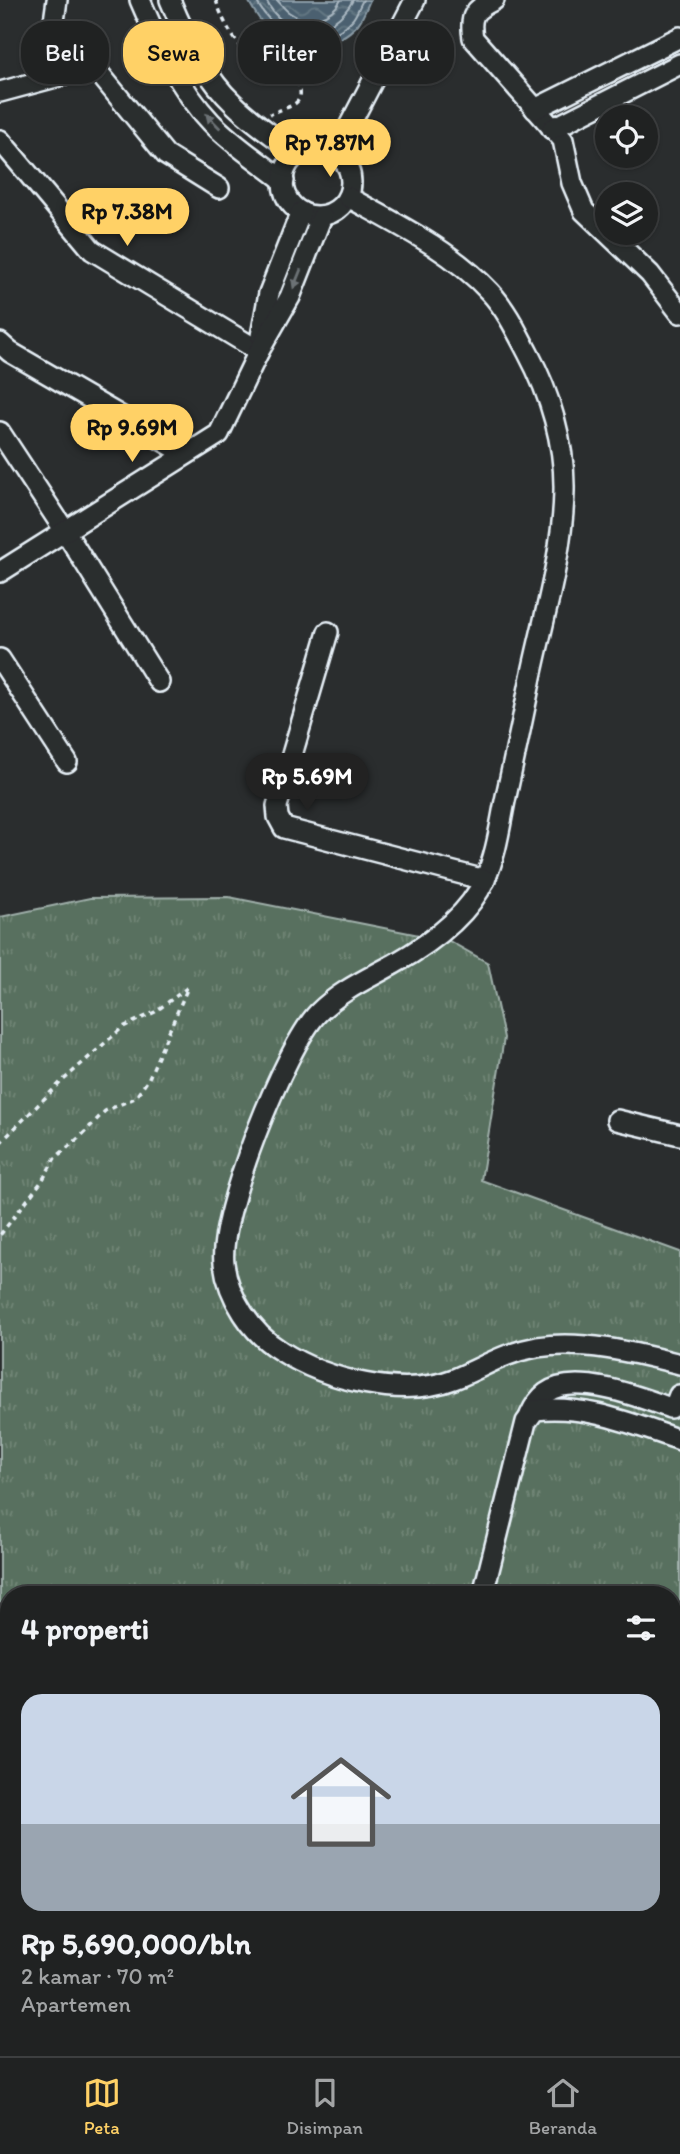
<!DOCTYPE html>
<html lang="id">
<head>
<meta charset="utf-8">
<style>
  :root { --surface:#202222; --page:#282a2a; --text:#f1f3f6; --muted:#a2a4a5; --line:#3d3f40; --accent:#ffd166 }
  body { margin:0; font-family:Itim,sans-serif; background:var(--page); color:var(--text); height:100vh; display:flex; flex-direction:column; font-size:26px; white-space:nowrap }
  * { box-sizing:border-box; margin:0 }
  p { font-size:23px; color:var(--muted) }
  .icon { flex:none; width:38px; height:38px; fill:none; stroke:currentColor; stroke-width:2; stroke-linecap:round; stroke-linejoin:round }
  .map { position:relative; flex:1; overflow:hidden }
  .details { position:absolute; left:0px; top:1586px; width:681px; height:471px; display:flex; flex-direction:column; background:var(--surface); border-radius:28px 28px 0 0; box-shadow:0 2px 5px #0004,0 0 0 2px var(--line) }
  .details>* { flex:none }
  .top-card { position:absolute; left:21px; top:21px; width:639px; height:63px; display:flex; gap:14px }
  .tools { position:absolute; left:595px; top:105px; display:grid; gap:14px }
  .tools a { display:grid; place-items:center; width:63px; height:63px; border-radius:50%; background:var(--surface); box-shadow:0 2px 5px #0004,0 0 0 2px var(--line); font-size:35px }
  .price { position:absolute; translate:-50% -60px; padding:0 16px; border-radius:24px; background:var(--accent); color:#111; font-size:23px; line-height:46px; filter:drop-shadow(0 2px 4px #0008) }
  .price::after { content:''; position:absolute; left:50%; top:42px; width:21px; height:16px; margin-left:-10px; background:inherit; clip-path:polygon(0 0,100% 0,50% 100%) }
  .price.current { background:#222; color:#fff }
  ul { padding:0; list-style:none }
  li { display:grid; align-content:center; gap:14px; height:371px; padding:0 21px }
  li+li { border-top:2px solid var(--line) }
  li span { display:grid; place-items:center; height:217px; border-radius:21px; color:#555 }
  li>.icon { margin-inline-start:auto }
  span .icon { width:126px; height:126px; fill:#fffc; stroke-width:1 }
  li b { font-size:30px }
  h2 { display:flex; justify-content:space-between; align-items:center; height:84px; padding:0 21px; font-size:30px }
  .pill { padding:0 24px; border-radius:28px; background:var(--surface); box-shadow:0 2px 5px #0004,0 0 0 2px var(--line); font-size:24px; line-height:63px }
  .pill.current { background:var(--accent); color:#111 }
  .dock { display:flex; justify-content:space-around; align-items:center; height:98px; border-top:2px solid var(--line); background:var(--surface); font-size:19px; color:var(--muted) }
  .dock a { display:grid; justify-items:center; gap:4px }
  .dock .current { color:var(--accent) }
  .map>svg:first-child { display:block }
  .grass { fill:url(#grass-tufts); stroke:#a0b0ab; stroke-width:2; fill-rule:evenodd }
  .water { fill:url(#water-waves); stroke:#8a9ba6; stroke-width:2 }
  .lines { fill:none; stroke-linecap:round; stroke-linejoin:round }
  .shore { stroke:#a9b7c1; stroke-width:2 }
  .minor-casing { stroke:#e8f1f8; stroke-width:24 }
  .path { stroke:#e8f1f8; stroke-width:3.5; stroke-dasharray:5 5; stroke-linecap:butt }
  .minor { stroke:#2a2d2e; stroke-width:19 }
  .oneway { fill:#6c7275 }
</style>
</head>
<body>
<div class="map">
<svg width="680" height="2056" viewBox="0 0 680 2056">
  <defs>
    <pattern id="grass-tufts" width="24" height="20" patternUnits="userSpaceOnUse" patternTransform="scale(1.75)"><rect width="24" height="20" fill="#58705e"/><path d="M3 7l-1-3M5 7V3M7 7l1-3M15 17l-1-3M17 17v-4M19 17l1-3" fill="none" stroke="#708576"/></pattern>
    <pattern id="water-waves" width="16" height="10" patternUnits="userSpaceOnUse" patternTransform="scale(1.75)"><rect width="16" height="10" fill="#4b616f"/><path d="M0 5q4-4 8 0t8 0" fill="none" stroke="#657884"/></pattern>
  </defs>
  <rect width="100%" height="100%" fill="#2a2d2e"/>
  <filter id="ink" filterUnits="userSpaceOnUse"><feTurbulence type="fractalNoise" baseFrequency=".0143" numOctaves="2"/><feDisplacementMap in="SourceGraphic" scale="14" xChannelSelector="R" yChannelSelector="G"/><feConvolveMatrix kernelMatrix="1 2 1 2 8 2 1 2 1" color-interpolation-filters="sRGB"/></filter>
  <g filter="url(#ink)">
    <path class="grass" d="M 229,897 L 449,941 L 488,963 L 504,1038 L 481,1180 L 680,1252 L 680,2056 L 0,2056 L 0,917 L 90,898 ZM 9,1594 L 672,1594 L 672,2048 L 9,2048 Z"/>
    <path class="water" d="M 248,0 L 370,0 C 367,7 363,18 358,24 C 338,47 298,54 274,34 C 262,25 255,13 248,0 Z"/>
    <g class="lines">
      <g class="shore">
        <path d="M 256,0 C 274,38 321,54 352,20 C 357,15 359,6 363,0"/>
        <path d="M 266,0 C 285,41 333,38 353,0"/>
        <path d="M 277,0 C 281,4 285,10 290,13 C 307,25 331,18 341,0"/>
      </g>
      <g class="minor-casing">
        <g id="minor">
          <path d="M 140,0 C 158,42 179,89 211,122 C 232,144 260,162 284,181"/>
          <path d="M 170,0 C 184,34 206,78 233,103 C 252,122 276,138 298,154"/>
          <path d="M 494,0 C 474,10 469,15 473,38 L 563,140 L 572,183 L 584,211 L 650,274 L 680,313"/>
          <polyline points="53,28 57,0"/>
          <polyline points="0,92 82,70 99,73 166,155 219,188"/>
          <polyline points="535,109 680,37"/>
          <polyline points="552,129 680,64"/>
          <polyline points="0,140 92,250 259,351"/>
          <circle cx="317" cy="182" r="34"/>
          <polyline points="335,153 415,0"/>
          <path d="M 348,197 C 397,224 451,250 490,292 C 506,309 517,332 528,353 C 550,394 565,444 564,491 C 563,553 544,616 531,677 C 523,718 514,759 505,801 C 500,826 496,856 485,879 C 468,917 428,945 394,964 C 367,979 340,991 318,1013 C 285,1047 218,1215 224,1263 C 228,1297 252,1334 281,1351 C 326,1380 403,1399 454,1379 C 484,1367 503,1353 537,1347 C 584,1340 635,1353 680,1364"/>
          <polyline points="261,336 269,293 301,212"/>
          <polyline points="0,343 10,352 186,454"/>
          <polyline points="0,432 65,531 159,682"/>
          <polyline points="0,572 219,434 259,351 290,297 322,216"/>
          <polyline points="328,632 277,806 278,817 284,828 485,880"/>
          <polyline points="0,659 67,762"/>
          <polyline points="617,1120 680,1135"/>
          <path d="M 530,1415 C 534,1406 538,1399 546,1393 C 574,1372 640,1397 670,1408 L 675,1405 L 679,1395"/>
          <path d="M 483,1594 L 526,1422 L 535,1410 C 586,1404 632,1424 680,1440"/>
          <polyline points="672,1652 680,1623"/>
          <polyline points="345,2048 355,2056"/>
          <polyline points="431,2048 450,2053 519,2056"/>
        </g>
      </g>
      <g class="path">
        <path d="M 216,0 C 224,25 238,50 261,63 C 273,70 286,73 297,80 C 308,107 289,105 270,114"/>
        <polyline points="0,1143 60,1083 123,1027 155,1012 188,987 148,1080 135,1098 105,1111 81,1136 55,1158 42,1181 0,1235"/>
        <polyline points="0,1770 9,1776"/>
        <polyline points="250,2056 258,2048"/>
      </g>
      <use href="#minor" class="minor"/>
    </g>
    <defs><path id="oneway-solid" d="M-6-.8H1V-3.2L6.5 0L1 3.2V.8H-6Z" transform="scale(1.75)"/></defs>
    <g class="oneway">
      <use href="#oneway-solid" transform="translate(213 121) rotate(-134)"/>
      <use href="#oneway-solid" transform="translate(297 279) rotate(112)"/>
    </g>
  </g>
</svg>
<div class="tools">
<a><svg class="icon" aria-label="locate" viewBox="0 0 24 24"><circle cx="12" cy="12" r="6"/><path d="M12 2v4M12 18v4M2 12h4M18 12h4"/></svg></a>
<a><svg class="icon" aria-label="layers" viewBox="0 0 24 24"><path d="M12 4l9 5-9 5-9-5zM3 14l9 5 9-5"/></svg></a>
</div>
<b class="price" style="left:330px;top:179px">Rp 7.87M</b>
<b class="price" style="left:127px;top:248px">Rp 7.38M</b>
<b class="price" style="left:132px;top:464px">Rp 9.69M</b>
<b class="price current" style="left:307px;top:813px">Rp 5.69M</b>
<div class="top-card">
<a class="pill">Beli</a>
<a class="pill current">Sewa</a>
<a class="pill">Filter</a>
<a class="pill">Baru</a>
</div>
<section class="details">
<h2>4 properti<svg class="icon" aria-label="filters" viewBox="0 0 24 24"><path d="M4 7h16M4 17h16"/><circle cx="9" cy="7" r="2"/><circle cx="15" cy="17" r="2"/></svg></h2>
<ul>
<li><span style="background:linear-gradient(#c9d6e8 60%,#9aa5b1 0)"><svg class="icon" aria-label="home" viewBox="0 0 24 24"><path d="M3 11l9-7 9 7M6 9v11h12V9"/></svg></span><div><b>Rp 5,690,000/bln</b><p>2 kamar · 70 m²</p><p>Apartemen</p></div></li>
</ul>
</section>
</div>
<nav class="dock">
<a class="current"><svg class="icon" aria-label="map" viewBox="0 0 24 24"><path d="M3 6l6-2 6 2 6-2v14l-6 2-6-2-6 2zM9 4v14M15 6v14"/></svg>Peta</a>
<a><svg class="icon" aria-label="saved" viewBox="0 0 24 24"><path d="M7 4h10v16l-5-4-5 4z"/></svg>Disimpan</a>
<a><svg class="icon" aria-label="home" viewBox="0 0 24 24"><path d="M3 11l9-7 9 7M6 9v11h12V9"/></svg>Beranda</a>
</nav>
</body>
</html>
